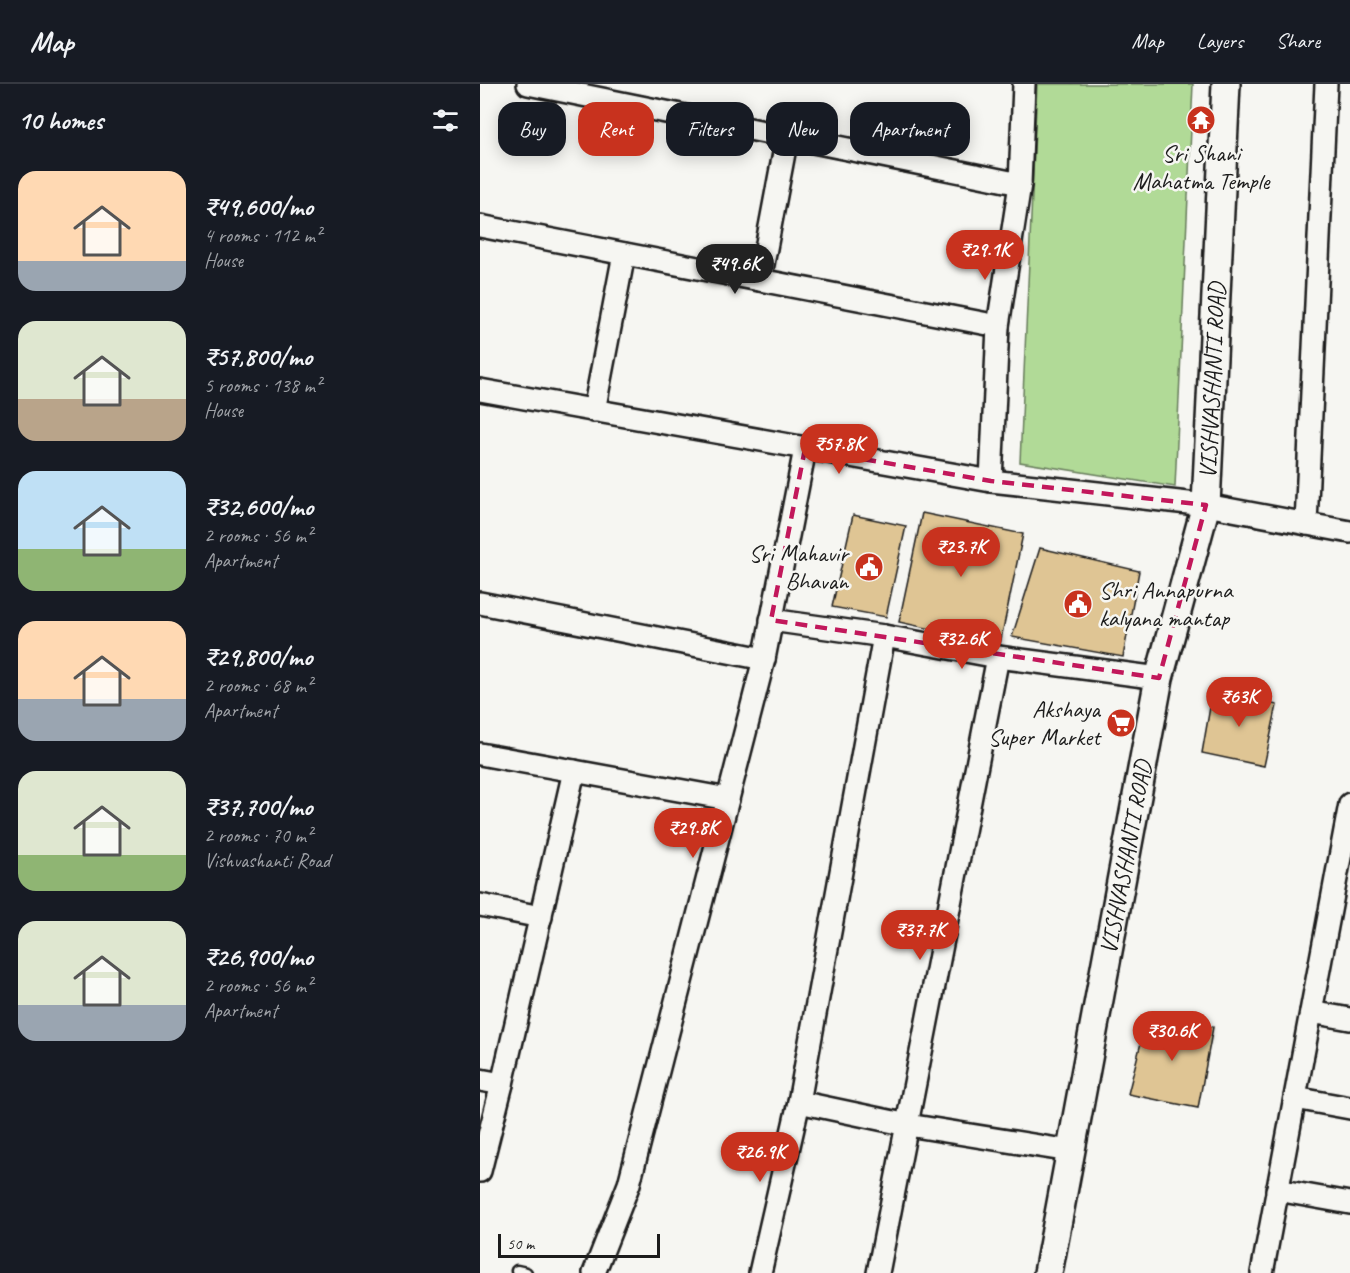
<!DOCTYPE html>
<html lang="en">
<head>
<meta charset="utf-8">
<style>
  :root { --surface:#171b24; --page:#20242c; --text:#f1f3f6; --muted:#9ea1a6; --line:#363941; --accent:#c8321e }
  body { margin:0; font-family:Caveat,sans-serif; background:var(--page); color:var(--text); height:100vh; display:flex; flex-direction:column; font-size:22px; white-space:nowrap }
  * { box-sizing:border-box; margin:0 }
  p { font-size:20px; color:var(--muted) }
  .icon { flex:none; width:33px; height:33px; fill:none; stroke:currentColor; stroke-width:2; stroke-linecap:round; stroke-linejoin:round }
  .map { position:relative; flex:1; overflow:hidden }
  .drawer { display:flex; flex-direction:column; background:var(--surface); width:480px }
  .drawer>* { flex:none }
  .hud { position:absolute; left:18px; top:18px; width:570px; height:54px; display:flex; gap:12px }
  .scale { position:absolute; left:18px; bottom:15px; width:162px; box-sizing:border-box; padding-left:6px; border:3px solid #1c1c1c; border-top:0; font-size:16px; line-height:21px; white-space:nowrap; color:#1c1c1c; -webkit-text-stroke:4px #f6f6f2; paint-order:stroke }
  .price { position:absolute; translate:-50% -51px; padding:0 14px; border-radius:21px; background:var(--accent); color:#fff; font-size:20px; line-height:39px; filter:drop-shadow(0 2px 3px #0008) }
  .price::after { content:''; position:absolute; left:50%; top:36px; width:18px; height:14px; margin-left:-9px; background:inherit; clip-path:polygon(0 0,100% 0,50% 100%) }
  .price.current { background:#222; color:#fff }
  ul { padding:0; list-style:none }
  li { display:flex; align-items:center; gap:18px; height:150px; padding:0 18px }
  li span { display:grid; place-items:center; flex:none; width:168px; height:120px; border-radius:18px; color:#555 }
  li>.icon { margin-inline-start:auto }
  span .icon { width:72px; height:72px; fill:#fffc; stroke-width:1 }
  li b { font-size:26px }
  h2 { display:flex; justify-content:space-between; align-items:center; height:72px; padding:0 18px; font-size:26px }
  .chip { padding:0 21px; border-radius:18px; background:var(--surface); box-shadow:0 3px 15px #0003; font-size:21px; line-height:54px }
  .chip.current { background:var(--accent); color:#fff }
  header { display:flex; align-items:center; gap:36px; box-sizing:border-box; height:84px; padding:0 30px; background:var(--surface); border-bottom:2px solid var(--line) }
  header strong { font-size:28px }
  nav { display:flex; gap:33px; margin-inline-start:auto; font-size:21px }
  main { display:flex; flex:1; min-height:0 }
  .map>svg:first-child { display:block }
  .green { fill:#b1da97; stroke:#667b5a; stroke-width:1.5 }
  .building { fill:#dfc594; stroke:#1c1c1c; stroke-width:1.5 }
  .lines { fill:none; stroke-linecap:round; stroke-linejoin:round }
  .service-casing { stroke:#1c1c1c; stroke-width:15 }
  .minor-casing { stroke:#1c1c1c; stroke-width:26 }
  .tertiary-casing { stroke:#1c1c1c; stroke-width:32 }
  .service { stroke:#f6f6f2; stroke-width:10 }
  .minor { stroke:#f6f6f2; stroke-width:21 }
  .tertiary { stroke:#f6f6f2; stroke-width:27 }
  .marked { fill:none; stroke:#c2185b; stroke-width:4.5; stroke-dasharray:12 8; stroke-linejoin:round }
  .labels { text-anchor:middle; dominant-baseline:central; stroke-width:5; stroke-linejoin:round; paint-order:stroke }
  .poi-label { font-size:24px; fill:#1c1c1c; stroke:#f6f6f2; text-anchor:end }
  .street-label { font-size:24px; fill:#1c1c1c; stroke:#f6f6f2 }
</style>
</head>
<body>
<header>
<strong>Map</strong>
<nav><a>Map</a><a>Layers</a><a>Share</a></nav>
</header>
<main>
<section class="drawer">
<h2>10 homes<svg class="icon" aria-label="filters" viewBox="0 0 24 24"><path d="M4 7h16M4 17h16"/><circle cx="9" cy="7" r="2"/><circle cx="15" cy="17" r="2"/></svg></h2>
<ul>
<li><span style="background:linear-gradient(#ffd9b3 75%,#9aa5b1 0)"><svg class="icon" aria-label="home" viewBox="0 0 24 24"><path d="M3 11l9-7 9 7M6 9v11h12V9"/></svg></span><div><b>₹49,600/mo</b><p>4 rooms · 112 m²</p><p>House</p></div></li>
<li><span style="background:linear-gradient(#dfe7d0 65%,#b9a48a 0)"><svg class="icon" aria-label="home" viewBox="0 0 24 24"><path d="M3 11l9-7 9 7M6 9v11h12V9"/></svg></span><div><b>₹57,800/mo</b><p>5 rooms · 138 m²</p><p>House</p></div></li>
<li><span style="background:linear-gradient(#bfe0f5 65%,#8fb573 0)"><svg class="icon" aria-label="home" viewBox="0 0 24 24"><path d="M3 11l9-7 9 7M6 9v11h12V9"/></svg></span><div><b>₹32,600/mo</b><p>2 rooms · 56 m²</p><p>Apartment</p></div></li>
<li><span style="background:linear-gradient(#ffd9b3 65%,#9aa5b1 0)"><svg class="icon" aria-label="home" viewBox="0 0 24 24"><path d="M3 11l9-7 9 7M6 9v11h12V9"/></svg></span><div><b>₹29,800/mo</b><p>2 rooms · 68 m²</p><p>Apartment</p></div></li>
<li><span style="background:linear-gradient(#dfe7d0 70%,#8fb573 0)"><svg class="icon" aria-label="home" viewBox="0 0 24 24"><path d="M3 11l9-7 9 7M6 9v11h12V9"/></svg></span><div><b>₹37,700/mo</b><p>2 rooms · 70 m²</p><p>Vishvashanti Road</p></div></li>
<li><span style="background:linear-gradient(#dfe7d0 70%,#9aa5b1 0)"><svg class="icon" aria-label="home" viewBox="0 0 24 24"><path d="M3 11l9-7 9 7M6 9v11h12V9"/></svg></span><div><b>₹26,900/mo</b><p>2 rooms · 56 m²</p><p>Apartment</p></div></li>
</ul>
</section>
<div class="map">
<svg width="870" height="1189" viewBox="0 0 870 1189">
  <rect width="100%" height="100%" fill="#f6f6f2"/>
  <filter id="ink" filterUnits="userSpaceOnUse"><feTurbulence type="fractalNoise" baseFrequency=".0167" numOctaves="2"/><feDisplacementMap in="SourceGraphic" scale="12" xChannelSelector="R" yChannelSelector="G"/><feConvolveMatrix kernelMatrix="1 2 1 2 8 2 1 2 1" color-interpolation-filters="sRGB"/></filter>
  <g filter="url(#ink)">
    <polygon class="green" points="557,0 713,0 695,403 540,378"/>
    <g class="building">
      <polygon points="442,429 543,450 520,560 419,538"/>
      <polygon points="373,431 426,442 406,533 352,523"/>
      <polygon points="560,464 659,487 643,573 532,553"/>
      <polygon points="733,606 797,621 784,682 722,669"/>
      <polygon points="668,931 733,943 718,1024 648,1010"/>
    </g>
    <g class="lines">
      <g class="service-casing">
        <polyline id="service" points="37,1187 46,1189"/>
      </g>
      <g class="minor-casing">
        <g id="minor">
          <polyline points="48,0 540,100"/>
          <polyline points="0,142 518,242"/>
          <polyline points="280,196 307,53"/>
          <polyline points="0,306 511,397 726,421 870,448"/>
          <polyline points="114,327 144,170"/>
          <polyline points="511,397 518,242 540,100 544,0"/>
          <polyline points="826,440 846,0"/>
          <polyline points="0,519 284,575"/>
          <polyline points="291,536 404,552 518,573 679,594"/>
          <polyline points="404,552 319,1018 428,1041 590,1067"/>
          <polyline points="0,670 248,715"/>
          <polyline points="0,821 61,833"/>
          <polyline points="831,928 870,935"/>
          <polyline points="0,996 22,1000"/>
          <polyline points="815,1014 870,1024"/>
          <polyline points="0,1087 22,1000 94,687"/>
          <polyline points="797,1106 870,1119"/>
          <polyline points="114,1189 149,1100 284,575 325,365"/>
          <polyline points="280,1189 319,1018"/>
          <polyline points="398,1189 518,573"/>
          <polyline points="782,1189 870,720"/>
        </g>
      </g>
      <g class="tertiary-casing">
        <g id="tertiary">
          <path id="s1" d="M 568,1189 L 679,594 L 726,421 L 746,0"/>
        </g>
      </g>
      <use href="#service" class="service"/>
      <use href="#minor" class="minor"/>
      <use href="#tertiary" class="tertiary"/>
    </g>
  </g>
  <path class="marked" d="M 325,365 L 511,397 L 726,421 L 679,594 L 291,536 Z"/>
  <defs>
    <g id="temple-disc" transform="scale(1.5)"><circle r="9.5" fill="#c8321e" stroke="#f6f6f2"/><path d="M0-6L5-2H3V0L6.5 2.5H4V6H1.5V3h-3V6H-4V2.5H-6.5L-3 0V-2H-5Z" fill="#fff"/></g>
    <g id="civic-disc" transform="scale(1.5)"><circle r="9.5" fill="#c8321e" stroke="#f6f6f2"/><path d="M-.6-6.5H3V-4.5H.6V-3L4-1V1h2V6H-6V1h2V-1L-.6-3ZM-1.2 2.5V6h2.4V2.5Z" fill="#fff"/></g>
    <g id="supermarket-disc" transform="scale(1.5)"><circle r="9.5" fill="#c8321e" stroke="#f6f6f2"/><path d="M-6-5.5h2.5l.6 2H6L4.5 2H-2.5L-4.4-4H-6ZM-1.5 3.2a1.3 1.3 0 1 0 .1 0ZM3 3.2a1.3 1.3 0 1 0 .1 0Z" fill="#fff"/></g>
  </defs>
  <g fill-rule="evenodd">
    <use href="#temple-disc" x="721" y="36"/>
    <use href="#civic-disc" x="389" y="483"/>
    <use href="#civic-disc" x="598" y="520"/>
    <use href="#supermarket-disc" x="641" y="639"/>
  </g>
  <g class="labels">
    <g class="poi-label">
      <text x="721" y="69" text-anchor="middle">Sri Shani<tspan x="721" dy="28">Mahatma Temple</tspan></text>
      <text x="368" y="469">Sri Mahavir<tspan x="368" dy="28">Bhavan</tspan></text>
      <text x="619" y="506" text-anchor="start">Shri Annapurna<tspan x="619" dy="28">kalyana mantap</tspan></text>
      <text x="620" y="625">Akshaya<tspan x="620" dy="28">Super Market</tspan></text>
    </g>
    <g class="street-label">
      <text stroke="none"><textPath href="#s1" startOffset="909">VISHVASHANTI ROAD</textPath></text>
      <text stroke="none"><textPath href="#s1" startOffset="423">VISHVASHANTI ROAD</textPath></text>
    </g>
  </g>
</svg>
<div class="scale">50 m</div>
<b class="price" style="left:505px;top:197px">₹29.1K</b>
<b class="price current" style="left:255px;top:211px">₹49.6K</b>
<b class="price" style="left:359px;top:391px">₹57.8K</b>
<b class="price" style="left:481px;top:494px">₹23.7K</b>
<b class="price" style="left:482px;top:586px">₹32.6K</b>
<b class="price" style="left:759px;top:644px">₹63K</b>
<b class="price" style="left:213px;top:775px">₹29.8K</b>
<b class="price" style="left:440px;top:877px">₹37.7K</b>
<b class="price" style="left:692px;top:978px">₹30.6K</b>
<b class="price" style="left:280px;top:1099px">₹26.9K</b>
<div class="hud">
<a class="chip">Buy</a>
<a class="chip current">Rent</a>
<a class="chip">Filters</a>
<a class="chip">New</a>
<a class="chip">Apartment</a>
</div>
</div>
</main>
</body>
</html>
